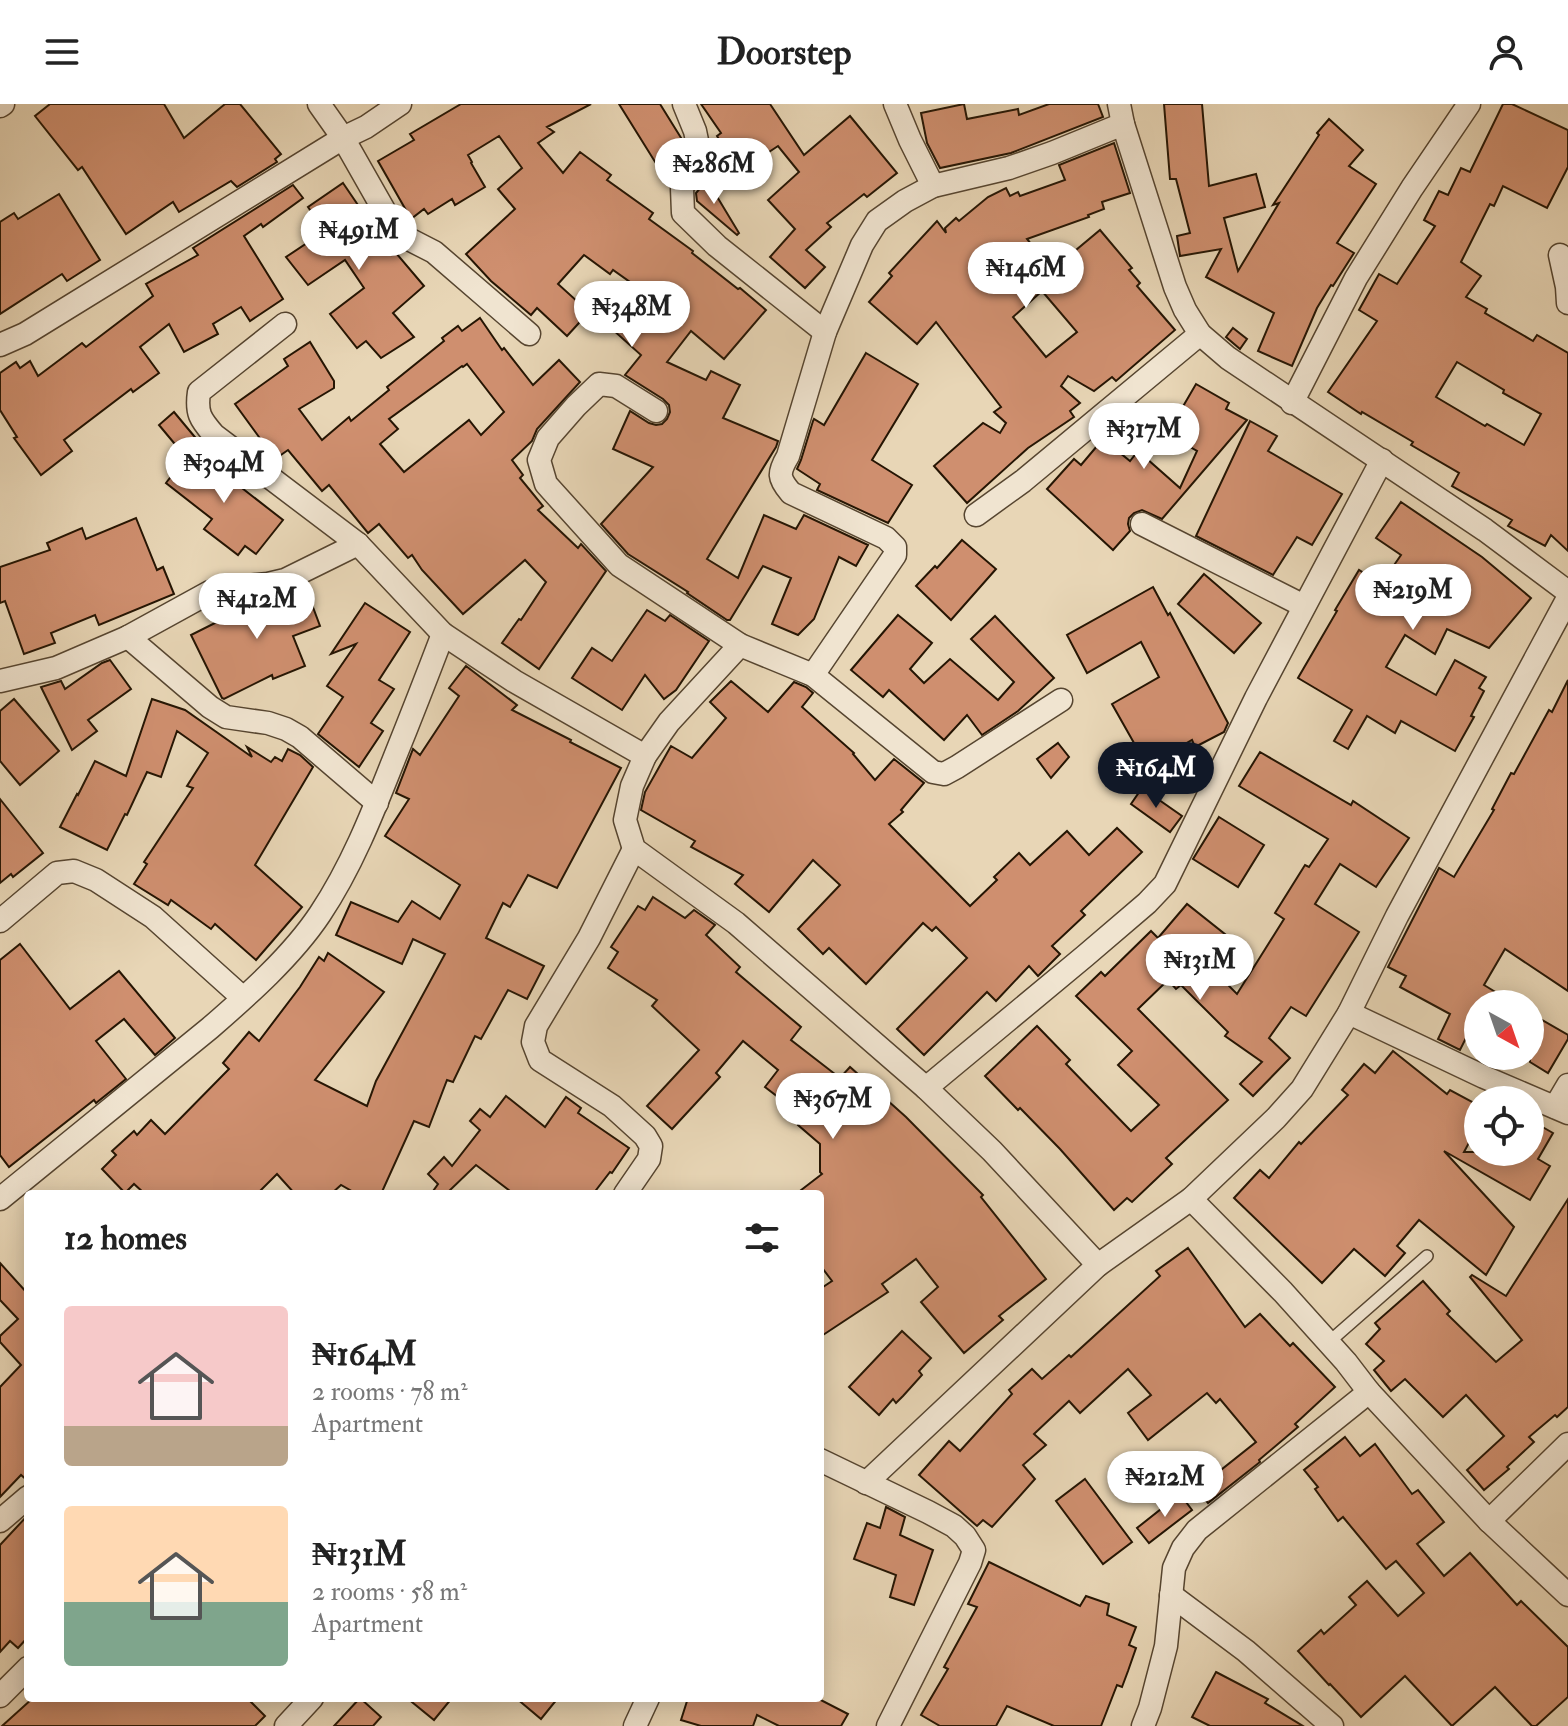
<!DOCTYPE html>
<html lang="en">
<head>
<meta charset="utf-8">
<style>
  :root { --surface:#fff; --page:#f6f6f6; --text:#222; --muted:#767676; --accent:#111827 }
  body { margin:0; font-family:"IM FELL Double Pica",serif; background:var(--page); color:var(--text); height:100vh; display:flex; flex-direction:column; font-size:30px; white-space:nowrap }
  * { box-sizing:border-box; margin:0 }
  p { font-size:26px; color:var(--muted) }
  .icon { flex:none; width:44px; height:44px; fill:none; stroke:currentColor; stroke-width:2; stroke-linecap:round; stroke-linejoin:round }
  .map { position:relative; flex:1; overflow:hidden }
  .panel { position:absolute; left:24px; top:1086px; width:800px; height:512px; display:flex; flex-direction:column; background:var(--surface); border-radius:8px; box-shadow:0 4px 20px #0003 }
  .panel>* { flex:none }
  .needle { width:52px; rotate:140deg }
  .tools { position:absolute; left:1464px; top:886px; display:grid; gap:16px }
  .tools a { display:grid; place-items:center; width:80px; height:80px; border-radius:50%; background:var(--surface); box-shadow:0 4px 20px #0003; font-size:40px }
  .price { position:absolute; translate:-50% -68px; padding:0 18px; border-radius:28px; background:#fff; color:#222; font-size:26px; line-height:52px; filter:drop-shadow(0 2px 4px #0008) }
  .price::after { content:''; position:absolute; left:50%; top:48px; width:24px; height:18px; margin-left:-12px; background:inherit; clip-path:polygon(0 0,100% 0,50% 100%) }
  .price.on { background:var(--accent); color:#fff }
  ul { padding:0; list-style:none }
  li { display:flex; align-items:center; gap:24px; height:200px; padding:0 40px }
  li span { display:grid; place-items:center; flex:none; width:224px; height:160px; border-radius:8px; color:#555 }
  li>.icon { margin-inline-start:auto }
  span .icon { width:96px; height:96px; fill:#fffc; stroke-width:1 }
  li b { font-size:34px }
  h2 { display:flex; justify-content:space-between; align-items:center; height:96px; padding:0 40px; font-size:34px }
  header { display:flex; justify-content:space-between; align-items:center; height:104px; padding:0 40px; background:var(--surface); font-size:36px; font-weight:800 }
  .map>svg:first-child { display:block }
  .building { fill:#cf8f6f; stroke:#251503; stroke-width:2; fill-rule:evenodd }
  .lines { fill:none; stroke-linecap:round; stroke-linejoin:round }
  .service-casing { stroke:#564530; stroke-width:14 }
  .minor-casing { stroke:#564530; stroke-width:25 }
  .service { stroke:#f0e4d0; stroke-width:11 }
  .minor { stroke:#f0e4d0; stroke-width:22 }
</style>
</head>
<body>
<header><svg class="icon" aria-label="menu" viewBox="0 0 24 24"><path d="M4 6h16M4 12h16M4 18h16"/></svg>Doorstep<svg class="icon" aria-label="person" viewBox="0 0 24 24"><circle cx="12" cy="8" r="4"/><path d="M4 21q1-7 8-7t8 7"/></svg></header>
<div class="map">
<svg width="1568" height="1622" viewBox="0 0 1568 1622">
  <rect width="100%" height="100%" fill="#e8d6b6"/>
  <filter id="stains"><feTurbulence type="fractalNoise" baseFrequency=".0025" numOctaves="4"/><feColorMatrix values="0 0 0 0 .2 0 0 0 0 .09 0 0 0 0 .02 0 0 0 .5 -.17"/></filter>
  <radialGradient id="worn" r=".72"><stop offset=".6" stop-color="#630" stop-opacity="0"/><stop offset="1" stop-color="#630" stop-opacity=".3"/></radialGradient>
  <g class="building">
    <polygon points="50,0 164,0 184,34 225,0 240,0 281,50 275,55 277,58 237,83 231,77 179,108 173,98 126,130 82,63 78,66 35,12"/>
    <polygon points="461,0 591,0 547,23 554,28 538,39 563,69 580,48 611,71 607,76 653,109 649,115 693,147 692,149 738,185 740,184 766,206 724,255 691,227 667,258 706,276 711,267 740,281 723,314 778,337 776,343 707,455 738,474 764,411 796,425 804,411 868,441 856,462 839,453 814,515 798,531 772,520 791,474 763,462 730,516 727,516 687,489 688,488 628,450 601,420 653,363 613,345 630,307 649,319 656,321 662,320 667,315 670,308 669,301 663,295 625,271 641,251 612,225 644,188 613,166 610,170 584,151 558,180 589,208 567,232 537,204 531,211 491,177 466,150 515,105 498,85 522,64 499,32 468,51 472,58 471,59 485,83 455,101 452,95 428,110 424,105 411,115 378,57 414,36 410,30"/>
    <polygon points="619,0 660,0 683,37 684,45 657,61"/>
    <polygon points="701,0 770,0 804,51 850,12 897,69 867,93 864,90 827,119 831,123 806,146 825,163 805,184 770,153 795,125 768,96 799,68 778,42 739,68 717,32 721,29"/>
    <polygon points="964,0 967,15 1018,5 1019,11 1049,0 1098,0 1103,13 1011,49 940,64 927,39 921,9"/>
    <polygon points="1164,0 1202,0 1209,82 1256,70 1265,103 1224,114 1238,167 1279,99 1273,101 1319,31 1317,29 1329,15 1363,46 1349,62 1376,80 1337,139 1354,149 1333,182 1331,181 1317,204 1292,262 1258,247 1274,209 1206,173 1221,145 1180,152 1177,132 1190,129 1176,75 1170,75"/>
    <path d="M 1503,0 L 1512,0 L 1568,26 L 1568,63 L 1547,104 L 1503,82 L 1494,102 L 1490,100 L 1461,158 L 1481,172 L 1466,193 L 1487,205 L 1485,209 L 1533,237 L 1537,231 L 1568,249 L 1568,447 L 1551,431 L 1545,442 L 1508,422 L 1512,416 L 1452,382 L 1459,369 L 1411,341 L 1413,338 L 1362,308 L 1361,310 L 1328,288 L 1377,217 L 1359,206 L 1379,170 L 1397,180 L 1435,122 L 1424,116 L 1439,87 L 1448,91 L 1461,64 L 1470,68 ZM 1457,258 L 1504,286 L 1503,289 L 1541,310 L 1524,341 L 1487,320 L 1485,322 L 1436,293 Z"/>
    <path d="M 1114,39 L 1130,89 L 1102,98 L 1104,105 L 1088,111 L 1089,113 L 1027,135 L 1052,166 L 1100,126 L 1132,164 L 1129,166 L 1140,179 L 1137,182 L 1175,226 L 1116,277 L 1112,273 L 1094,287 L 1068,272 L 1061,282 L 1080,299 L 1070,307 L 1074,313 L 1028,344 L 967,399 L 934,362 L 983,319 L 1000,329 L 1006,319 L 994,308 L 1001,303 L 936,218 L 917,240 L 869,198 L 892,172 L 889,169 L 937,117 L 946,129 L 945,124 L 956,114 L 959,117 L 988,93 L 1006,84 L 1010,92 L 1018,88 L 1020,92 L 1065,76 L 1059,61 ZM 1042,187 L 1077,228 L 1046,253 L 1013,213 Z"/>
    <polygon points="707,76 739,129 737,131 697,97 696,89"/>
    <polygon points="343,79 392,151 396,149 424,182 393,209 414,233 381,254 366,237 357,244 330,210 364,184 345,156 308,181 286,153 325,127 308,103"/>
    <polygon points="293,81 303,94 263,123 261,120 244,132 283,195 250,217 241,203 213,220 218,230 184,248 169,220 140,243 159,269 133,288 131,285 64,336 72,347 41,371 14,334 17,333 0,306 0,269 16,258 20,264 30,257 38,272 82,239 86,243 153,192 146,180 198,151 193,144"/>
    <polygon points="59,90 100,156 67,177 62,170 0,210 0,118 14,109 18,115"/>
    <path d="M 480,214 L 502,246 L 504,244 L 533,281 L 559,256 L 580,278 L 537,325 L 532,337 L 512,356 L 523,371 L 520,374 L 543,402 L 538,406 L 578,444 L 581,440 L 606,467 L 539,565 L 502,539 L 519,515 L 521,516 L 546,478 L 525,456 L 463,510 L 422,466 L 412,451 L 408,454 L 379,420 L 368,429 L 329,381 L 322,387 L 288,346 L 275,355 L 235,300 L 288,262 L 284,255 L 310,238 L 334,277 L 334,284 L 299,305 L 322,336 L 349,313 L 351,317 L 389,286 L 387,283 L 444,237 L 442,234 L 458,222 L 462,227 ZM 467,260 L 504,308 L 481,331 L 469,316 L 404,368 L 380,340 L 398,325 L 389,315 L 462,262 L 463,263 Z"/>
    <polygon points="1233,224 1247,235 1240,245 1226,233"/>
    <polygon points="866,249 918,280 872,356 912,381 888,419 817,386 820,380 797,365 801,356 813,317 814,315 824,321"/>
    <polygon points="1196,280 1229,299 1226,305 1247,316 1162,415 1142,406 1134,409 1129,414 1128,420 1130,427 1113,446 1047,385 1074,355 1081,361 1103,335 1130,357 1138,347 1180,384 1197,347 1167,330"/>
    <polygon points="174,308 199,338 184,351 159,321"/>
    <polygon points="1250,317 1277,332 1268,347 1342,390 1312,441 1297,433 1273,471 1196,432"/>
    <polygon points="192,345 283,416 256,450 245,442 238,451 204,425 212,415 166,379"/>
    <polygon points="1401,398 1482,453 1531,494 1489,544 1447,525 1435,550 1405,531 1386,563 1436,591 1455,556 1486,573 1479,584 1484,587 1471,612 1474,613 1455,647 1401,617 1395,629 1367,612 1348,645 1334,637 1352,606 1298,574 1337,507 1335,506 1359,466 1381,480 1401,451 1376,434"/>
    <polygon points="136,414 157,466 163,463 174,490 99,521 95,511 51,529 55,539 24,550 5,497 0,499 0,463 50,446 47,439 82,424 86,435"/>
    <polygon points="962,436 996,465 951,516 916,482 935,462 937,464"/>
    <polygon points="1204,470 1261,519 1234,549 1178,500"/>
    <polygon points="305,482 320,522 293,532 305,562 273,575 272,571 224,595 222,594 191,531 245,504 244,500 256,495 289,490"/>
    <polygon points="1153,483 1168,511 1170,509 1228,619 1224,628 1195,643 1192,636 1147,662 1112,600 1159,573 1141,538 1087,569 1067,531"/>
    <polygon points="365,499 410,528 379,576 394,585 371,619 383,627 359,663 318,630 343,593 327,582 356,540 331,550"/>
    <polygon points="647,506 665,517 670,511 709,537 676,586 664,595 645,571 622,606 572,574 592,544 612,557"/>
    <polygon points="898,511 932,539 910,565 924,579 950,555 998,596 1014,578 971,535 995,512 1054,574 1018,607 982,631 967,611 944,636 889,586 883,593 851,566"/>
    <polygon points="110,556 131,585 88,616 97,627 72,646 41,583 61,577 65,585 102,559"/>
    <polygon points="466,562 517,601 512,606 571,636 570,638 621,664 557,784 528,771 510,803 503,799 486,834 544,862 527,895 508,886 481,935 475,932 453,978 447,976 429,1023 414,1017 381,1090 357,1090 341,1081 331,1090 295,1090 277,1070 257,1090 145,1090 134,1080 125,1089 102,1065 116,1051 112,1047 134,1027 137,1031 151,1016 165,1030 229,965 223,959 249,928 259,937 300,883 319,853 324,857 328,849 384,888 315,976 367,1002 376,977 445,850 413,835 402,860 336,831 351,798 398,818 412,797 440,815 460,781 385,732 409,695 396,689 413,645 420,651 459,592 449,584"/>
    <polygon points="1568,576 1568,887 1505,845 1484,881 1515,900 1478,900 1478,928 1471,924 1460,946 1438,935 1450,910 1400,883 1406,872 1388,863 1439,764 1454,773 1494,706 1492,705 1511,669 1514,670 1549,606 1552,608"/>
    <polygon points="731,577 768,608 794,578 806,583 813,589 802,603 854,649 853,650 875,676 894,655 924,679 901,706 903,708 889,720 970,802 997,776 994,773 1019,749 1030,761 1067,727 1089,751 1117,724 1142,748 1081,807 1085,811 1052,842 1060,850 1038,872 1029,862 996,897 987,888 924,951 897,925 967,854 936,823 932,827 923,819 866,880 829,844 823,850 798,825 840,781 813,756 769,808 735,780 743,771 691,743 695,737 641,706 645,688 671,642 692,654 726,614 710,598"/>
    <polygon points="14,595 59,647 20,681 0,657 0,607"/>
    <polygon points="152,595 185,606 252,653 247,643 271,658 275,653 282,657 288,645 300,651 313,663 255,761 302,803 256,856 215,820 211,825 171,796 168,801 134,780 147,760 144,758 193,684 187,682 208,649 177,627 161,673 147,668 127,711 125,710 107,746 60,723 77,690 78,691 95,657 126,672"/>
    <polygon points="1058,639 1069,653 1051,674 1037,655"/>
    <polygon points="1260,648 1351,701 1353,697 1409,734 1376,783 1340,760 1315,800 1359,828 1306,912 1291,903 1269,934 1290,954 1253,992 1240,980 1262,958 1225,932 1228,928 1181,881 1176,885 1168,876 1138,905 1228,996 1166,1054 1172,1060 1132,1098 1127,1094 1114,1106 1060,1045 1020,1004 1018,1006 985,972 1037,922 1070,956 1066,960 1131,1027 1159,1001 1118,961 1132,947 1076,892 1101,868 1105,872 1151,827 1158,834 1187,800 1226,831 1204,857 1237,890 1284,815 1275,809 1305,761 1309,763 1328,735 1239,682"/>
    <polygon points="1142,684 1182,712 1170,728 1131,700"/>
    <polygon points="0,695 43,749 13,773 11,770 0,779"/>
    <polygon points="1219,713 1264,741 1238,783 1193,755"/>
    <polygon points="653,793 685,814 694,806 715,821 706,831 740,863 736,868 801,923 791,936 840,974 850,963 906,1013 983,1091 981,1093 1046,1175 999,1212 1003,1216 964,1249 921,1198 938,1183 916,1155 882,1180 888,1188 820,1233 820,1185 832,1177 820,1161 820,1090 796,1090 822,1070 820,1068 820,1040 798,1021 804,1013 765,983 778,966 743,937 716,969 720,973 672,1025 647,1002 699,946 652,902 657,896 608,864 618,848 611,843 638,802 645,806"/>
    <polygon points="20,840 70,905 119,867 175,934 155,951 124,915 96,937 126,975 96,999 94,996 9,1063 0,1051 0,856"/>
    <polygon points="1530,909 1568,931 1568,935 1548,969 1530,958"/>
    <polygon points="1393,947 1447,990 1450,986 1478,1001 1478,1022 1464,1048 1530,1048 1530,1016 1553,1029 1538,1055 1550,1062 1530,1096 1444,1047 1514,1123 1486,1171 1419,1116 1397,1142 1405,1149 1385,1172 1354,1145 1322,1179 1234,1094 1260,1066 1269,1074 1299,1038 1301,1040 1348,991 1342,986 1364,960 1375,969"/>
    <polygon points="506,992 545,1023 566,993 581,1004 578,1009 629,1044 612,1069 610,1068 593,1090 514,1090 476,1061 446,1090 431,1090 438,1080 428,1070 444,1053 452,1062 480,1026 470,1017 480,1005 490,1013"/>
    <polygon points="1568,1095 1568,1303 1557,1313 1555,1311 1529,1333 1534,1338 1507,1363 1509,1365 1484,1386 1467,1366 1504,1332 1466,1291 1443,1313 1405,1275 1391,1287 1374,1266 1384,1257 1366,1240 1380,1225 1375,1219 1423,1177 1450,1207 1447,1210 1496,1258 1522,1236 1470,1173 1472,1171 1506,1192"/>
    <polygon points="1188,1144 1245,1223 1260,1210 1290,1242 1293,1239 1335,1283 1295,1320 1298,1323 1259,1356 1260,1358 1208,1399 1197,1385 1256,1338 1220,1295 1216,1299 1207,1289 1148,1336 1128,1309 1151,1291 1128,1265 1080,1309 1069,1297 1034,1330 1046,1341 1023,1361 1035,1375 992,1423 983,1416 977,1422 919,1371 949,1337 960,1347 1012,1290 1009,1286 1032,1265 1042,1275 1069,1251 1071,1253 1160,1172 1156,1167"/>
    <polygon points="0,1159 28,1190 28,1377 21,1371 0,1393 0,1283 21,1261 0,1238 0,1232 18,1215 0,1196"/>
    <polygon points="902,1227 931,1254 919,1267 922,1271 903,1292 896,1299 893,1295 879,1311 849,1283"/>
    <polygon points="1345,1333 1360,1352 1375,1340 1412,1390 1418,1386 1444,1418 1417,1440 1444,1472 1470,1449 1517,1501 1521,1497 1568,1543 1568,1593 1536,1622 1532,1622 1495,1583 1452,1622 1405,1572 1361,1613 1330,1580 1329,1581 1298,1547 1321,1526 1324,1530 1356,1501 1349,1493 1367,1477 1398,1512 1424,1489 1396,1457 1386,1465 1343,1413 1338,1417 1315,1385 1318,1383 1304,1366"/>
    <polygon points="1085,1375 1132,1438 1103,1460 1056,1397"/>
    <polygon points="1180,1390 1192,1406 1149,1439 1137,1424"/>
    <polygon points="886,1403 905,1413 900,1431 933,1446 914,1501 890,1493 896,1471 854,1455 867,1419 880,1424"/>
    <polygon points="28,1411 28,1533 18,1544 10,1537 0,1548 0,1441"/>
    <polygon points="989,1458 1080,1502 1086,1492 1109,1500 1107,1511 1136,1523 1129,1541 1136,1544 1128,1567 1122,1583 1117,1581 1101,1622 1054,1622 1007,1602 996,1622 940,1622 921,1611 948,1565 944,1563 977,1503 968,1500"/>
    <polygon points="1216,1568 1268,1595 1265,1599 1303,1622 1210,1622 1192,1613"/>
    <polygon points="33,1594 247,1594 265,1612 255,1622 2,1622"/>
    <polygon points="360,1594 381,1613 373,1622 334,1622"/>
    <polygon points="407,1594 452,1594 434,1616"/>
    <polygon points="516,1594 558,1594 541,1615"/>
    <polygon points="688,1594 817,1594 848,1610 841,1622 779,1622 757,1611 753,1622 701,1622 681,1616"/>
  </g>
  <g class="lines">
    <g class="service-casing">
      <polyline id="service" points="1329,1238 1427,1152"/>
    </g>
    <g class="minor-casing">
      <g id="minor">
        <polyline points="319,0 343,34 397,129 434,148 529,230"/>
        <polyline points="684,0 695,27 700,51 682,84 683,109 717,142 825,228"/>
        <polyline points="895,0 910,36 933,82"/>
        <polyline points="1119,0 1123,20 1175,183 1185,206 1200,230 1228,254 1485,426 1568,488"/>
        <polyline points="0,2 3,0"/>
        <polyline points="1560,151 1567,183 1568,199"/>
        <path d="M 285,220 L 199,288 C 196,309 200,315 214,331 L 358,440 L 443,530 L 514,577 L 645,652"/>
        <polyline points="0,241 25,230 343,34 366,23 400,0"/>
        <polyline points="1292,299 1356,174 1412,84 1469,0"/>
        <polyline points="656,307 616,282 599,280 576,302 548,334 539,356 546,380 619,461 740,541 813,571 933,668 944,670 957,663 1061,596"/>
        <polyline points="976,411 1023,377 1200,230"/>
        <polyline points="1142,420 1304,502"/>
        <polyline points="128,533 210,603 226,613 268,619 286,625 300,633 377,699"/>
        <polyline points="740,541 669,618 645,652 632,682 625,716 634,745 736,819 926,984 992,1047 1098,1161"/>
        <path d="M 813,571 L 895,451 L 895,443 L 886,434 L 791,389 C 778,374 778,369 788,352 L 825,228 L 862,141 L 877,117 L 905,97 L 933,82 L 1009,64 L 1052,49 L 1123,20"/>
        <polyline points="0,577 56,564 128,533 210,488 227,484 268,480 285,476 358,440"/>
        <polyline points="0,817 57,769 74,767 96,776 153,813 243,894"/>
        <polyline points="1349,909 1484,973 1568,1009"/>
        <polyline points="926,984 1085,852 1147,799 1165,780 1256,594 1382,356"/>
        <polyline points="1555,1003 1568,981"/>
        <polyline points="625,1090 649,1055 651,1042 645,1032 612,1002 540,956 533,938 536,922 589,834 634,745"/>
        <path d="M 0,1095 L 210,924 C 248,891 292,852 320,810 C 352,762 373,708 394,655 C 411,613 427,572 443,530"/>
        <polyline points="1191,1095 1283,1188 1346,1258 1369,1288 1489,1417 1568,1491"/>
        <polyline points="820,1356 928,1408 954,1422 965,1432 974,1446 970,1459 888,1622"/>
        <polyline points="866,1379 1098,1161 1191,1095 1276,1014 1302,985 1349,909 1397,812 1568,494"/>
        <polyline points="0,1417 28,1393"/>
        <polyline points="1489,1417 1568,1340"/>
        <polyline points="1171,1491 1246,1547 1332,1622"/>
        <polyline points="0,1592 28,1564"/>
        <polyline points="286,1622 312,1594"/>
        <polyline points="635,1622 648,1594"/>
        <polyline points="1143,1622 1150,1604 1166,1542 1174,1464 1183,1444 1197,1426 1369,1288"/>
      </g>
    </g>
    <use href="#service" class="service"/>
    <use href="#minor" class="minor"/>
  </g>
  <rect width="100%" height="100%" filter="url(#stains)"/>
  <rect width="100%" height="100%" fill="url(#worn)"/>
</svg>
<div class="tools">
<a><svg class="needle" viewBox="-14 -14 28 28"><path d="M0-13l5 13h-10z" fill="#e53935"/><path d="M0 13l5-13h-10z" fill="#767676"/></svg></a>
<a><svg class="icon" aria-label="locate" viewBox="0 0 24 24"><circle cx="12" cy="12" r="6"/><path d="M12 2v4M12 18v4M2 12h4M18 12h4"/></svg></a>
</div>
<b class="price" style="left:714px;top:102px">₦286M</b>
<b class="price" style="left:359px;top:168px">₦491M</b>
<b class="price" style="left:1026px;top:206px">₦146M</b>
<b class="price" style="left:632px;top:245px">₦348M</b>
<b class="price" style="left:1144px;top:367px">₦317M</b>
<b class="price" style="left:224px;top:401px">₦304M</b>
<b class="price" style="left:1413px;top:528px">₦219M</b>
<b class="price" style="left:257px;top:537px">₦412M</b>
<b class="price on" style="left:1156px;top:706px">₦164M</b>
<b class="price" style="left:1200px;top:898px">₦131M</b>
<b class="price" style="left:833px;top:1037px">₦367M</b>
<b class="price" style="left:1165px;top:1415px">₦212M</b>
<section class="panel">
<h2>12 homes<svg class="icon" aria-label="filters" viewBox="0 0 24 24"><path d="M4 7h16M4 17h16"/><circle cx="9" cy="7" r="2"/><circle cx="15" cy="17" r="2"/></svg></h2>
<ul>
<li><span style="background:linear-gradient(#f6c9c9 75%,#b9a48a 0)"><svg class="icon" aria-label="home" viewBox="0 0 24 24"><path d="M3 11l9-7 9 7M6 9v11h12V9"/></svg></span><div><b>₦164M</b><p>2 rooms · 78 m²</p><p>Apartment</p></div></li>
<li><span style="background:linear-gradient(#ffd9b3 60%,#7fa58c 0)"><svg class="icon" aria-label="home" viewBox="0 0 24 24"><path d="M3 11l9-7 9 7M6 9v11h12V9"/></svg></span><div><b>₦131M</b><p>2 rooms · 58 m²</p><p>Apartment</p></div></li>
</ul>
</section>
</div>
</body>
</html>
